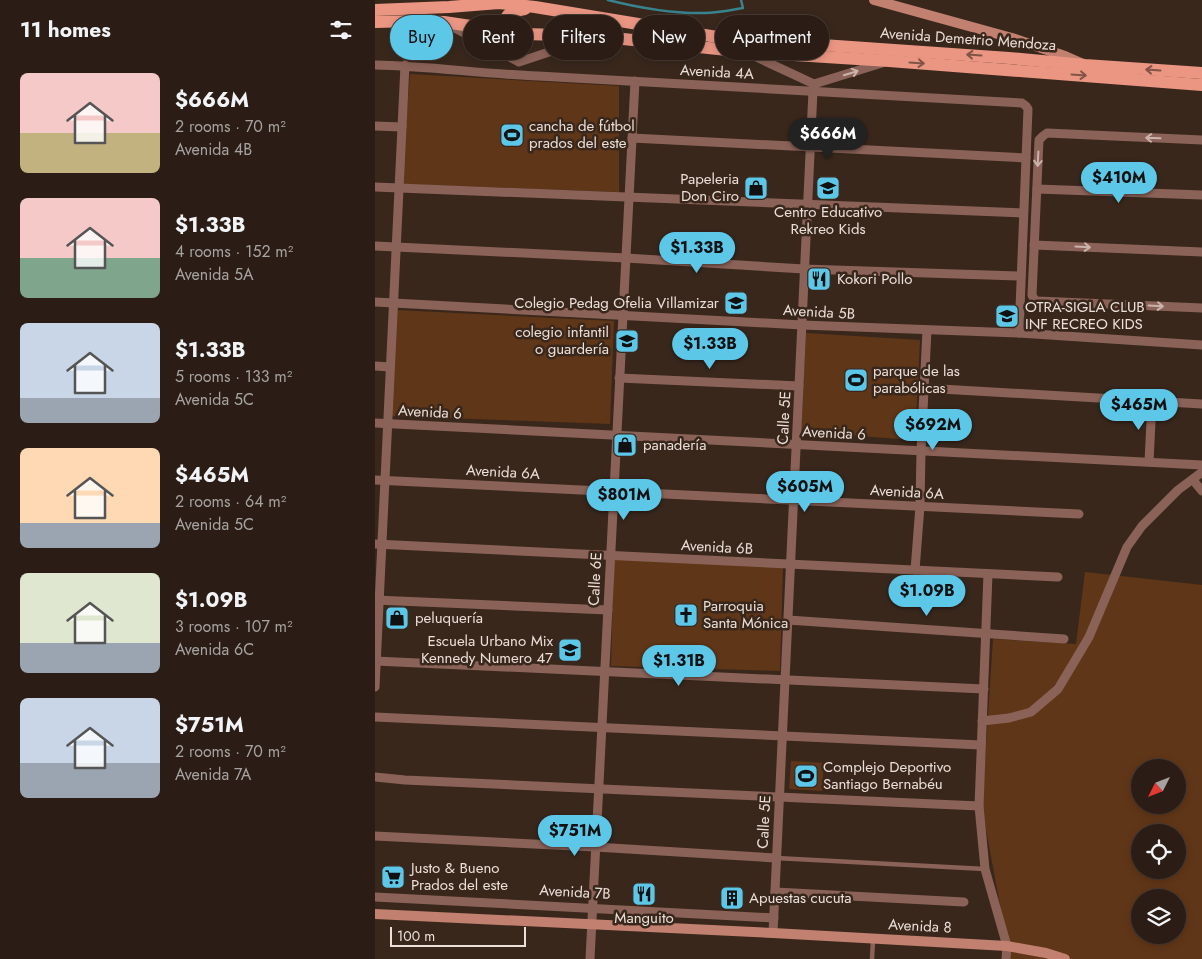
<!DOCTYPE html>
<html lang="en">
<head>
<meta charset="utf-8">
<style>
  :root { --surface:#2b1d15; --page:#372a22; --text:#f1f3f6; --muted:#a6a2a0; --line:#473b34; --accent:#5dc7e8 }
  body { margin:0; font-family:Jost,sans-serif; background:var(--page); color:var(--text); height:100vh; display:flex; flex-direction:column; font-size:19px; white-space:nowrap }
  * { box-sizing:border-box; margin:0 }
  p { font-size:16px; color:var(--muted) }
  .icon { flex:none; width:28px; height:28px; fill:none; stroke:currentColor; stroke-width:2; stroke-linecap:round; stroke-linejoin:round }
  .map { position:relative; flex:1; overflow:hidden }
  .drawer { display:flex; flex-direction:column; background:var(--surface); width:375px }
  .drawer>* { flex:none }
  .banner { position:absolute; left:15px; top:15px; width:475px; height:45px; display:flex; gap:10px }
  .needle { width:32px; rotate:228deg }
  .tools { position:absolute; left:756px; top:759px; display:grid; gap:10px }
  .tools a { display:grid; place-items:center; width:55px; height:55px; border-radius:50%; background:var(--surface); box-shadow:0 2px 8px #0003,0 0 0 1px var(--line); font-size:25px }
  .scale { position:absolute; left:15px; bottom:12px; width:136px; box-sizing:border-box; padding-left:5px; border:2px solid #ebdfd7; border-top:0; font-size:14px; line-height:18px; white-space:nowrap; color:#ebdfd7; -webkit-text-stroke:4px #39271c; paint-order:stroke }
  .price { position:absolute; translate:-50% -42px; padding:0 11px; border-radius:18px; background:var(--accent); color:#111; font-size:16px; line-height:32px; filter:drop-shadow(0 1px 2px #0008) }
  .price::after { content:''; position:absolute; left:50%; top:30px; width:15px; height:11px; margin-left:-8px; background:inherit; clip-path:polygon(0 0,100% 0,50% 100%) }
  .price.on { background:#222; color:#fff }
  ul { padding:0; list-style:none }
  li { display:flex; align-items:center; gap:15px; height:125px; padding:0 20px }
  li span { display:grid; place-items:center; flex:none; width:140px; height:100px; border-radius:8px; color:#555 }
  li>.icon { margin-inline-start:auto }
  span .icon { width:60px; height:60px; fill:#fffc; stroke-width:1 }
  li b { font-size:21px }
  h2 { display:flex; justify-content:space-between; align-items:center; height:60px; padding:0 20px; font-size:21px }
  .pill { padding:0 18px; border-radius:22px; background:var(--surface); box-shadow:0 2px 8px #0003,0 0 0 1px var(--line); font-size:18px; line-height:45px }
  .pill.on { background:var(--accent); color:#111 }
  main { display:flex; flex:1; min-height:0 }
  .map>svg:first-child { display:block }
  .green { fill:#603618; fill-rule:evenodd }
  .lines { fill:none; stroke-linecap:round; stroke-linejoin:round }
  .stream { stroke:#39838e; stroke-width:2.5 }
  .lane { stroke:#8b6258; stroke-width:4.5 }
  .street { stroke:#8b6258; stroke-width:9 }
  .secondary { stroke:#c18070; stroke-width:10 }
  .primary { stroke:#ea9683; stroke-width:12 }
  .oneway { stroke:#805345 }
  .oneway2 { stroke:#c9b3ab }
  .labels { text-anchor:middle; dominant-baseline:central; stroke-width:5; stroke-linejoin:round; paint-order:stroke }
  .street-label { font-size:15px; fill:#ebdfd7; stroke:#39271c }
  .poi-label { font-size:15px; fill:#ebdfd7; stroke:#39271c; text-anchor:start }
</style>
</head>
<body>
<main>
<section class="drawer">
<h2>11 homes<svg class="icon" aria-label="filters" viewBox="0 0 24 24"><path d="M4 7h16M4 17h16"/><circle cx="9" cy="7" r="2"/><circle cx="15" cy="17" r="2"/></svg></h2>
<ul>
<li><span style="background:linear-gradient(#f6c9c9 60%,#c2b280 0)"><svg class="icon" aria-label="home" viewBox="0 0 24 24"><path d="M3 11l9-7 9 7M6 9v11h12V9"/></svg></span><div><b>$666M</b><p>2 rooms · 70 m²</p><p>Avenida 4B</p></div></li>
<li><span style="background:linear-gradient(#f6c9c9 60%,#7fa58c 0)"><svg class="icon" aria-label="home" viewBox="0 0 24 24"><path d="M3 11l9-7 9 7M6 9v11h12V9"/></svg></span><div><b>$1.33B</b><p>4 rooms · 152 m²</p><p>Avenida 5A</p></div></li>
<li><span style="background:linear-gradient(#c9d6e8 75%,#9aa5b1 0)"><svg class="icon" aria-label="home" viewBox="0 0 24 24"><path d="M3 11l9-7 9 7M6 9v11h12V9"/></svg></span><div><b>$1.33B</b><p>5 rooms · 133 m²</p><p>Avenida 5C</p></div></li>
<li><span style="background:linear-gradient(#ffd9b3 75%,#9aa5b1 0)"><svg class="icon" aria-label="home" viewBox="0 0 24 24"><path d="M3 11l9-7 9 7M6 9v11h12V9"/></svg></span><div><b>$465M</b><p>2 rooms · 64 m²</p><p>Avenida 5C</p></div></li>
<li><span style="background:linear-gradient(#dfe7d0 70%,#9aa5b1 0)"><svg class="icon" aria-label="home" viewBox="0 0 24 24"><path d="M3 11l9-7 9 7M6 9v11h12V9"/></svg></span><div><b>$1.09B</b><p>3 rooms · 107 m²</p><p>Avenida 6C</p></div></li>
<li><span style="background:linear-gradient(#c9d6e8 65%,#9aa5b1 0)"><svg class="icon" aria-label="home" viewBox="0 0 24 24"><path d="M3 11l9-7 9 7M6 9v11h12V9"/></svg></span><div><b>$751M</b><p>2 rooms · 70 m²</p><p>Avenida 7A</p></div></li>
</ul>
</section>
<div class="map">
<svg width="827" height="959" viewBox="0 0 827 959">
  <rect width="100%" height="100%" fill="#39271c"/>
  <g class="green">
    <polygon points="35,74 244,86 244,192 26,184"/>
    <polygon points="22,310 239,321 235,424 16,416"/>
    <polygon points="431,333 545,340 540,440 426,432"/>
    <polygon points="239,556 408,567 405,671 236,666"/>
    <path d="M 710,572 L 827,585 L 827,959 L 635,959 L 607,808 L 618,639 L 701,644 ZM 765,768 L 802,768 L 802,805 L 765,805 ZM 765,832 L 802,832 L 802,870 L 765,870 ZM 765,898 L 802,898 L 802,935 L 765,935 Z"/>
    <polygon points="416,761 449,763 447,791 414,789"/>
  </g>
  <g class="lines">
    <path class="stream" d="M 233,0 C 265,8 297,14 330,13 C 342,13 356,10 368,8 L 366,0"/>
    <g class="lane">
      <polyline points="401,858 610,869"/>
      <polyline points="497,959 498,940"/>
    </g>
    <g class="street">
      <polyline points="74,25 144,62 213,39"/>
      <polyline points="377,55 439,84 507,63"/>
      <path d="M 0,65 C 54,66 108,74 163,76 C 324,85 486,94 647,103 L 651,106 L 653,109 L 644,333"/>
      <polyline points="0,126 27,127"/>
      <polyline points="257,138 651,158"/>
      <polyline points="827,140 672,133 668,136 664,140 657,295 659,299 662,301 827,308"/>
      <polyline points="0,187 648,213"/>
      <polyline points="662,189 827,195"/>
      <polyline points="659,245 827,252"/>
      <polyline points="0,246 251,258 429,269 646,276"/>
      <polyline points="0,302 427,325 644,333 827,345"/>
      <polyline points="0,366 15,367"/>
      <polyline points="244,378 424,386"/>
      <polyline points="549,388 827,404"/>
      <polyline points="0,423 827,465"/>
      <polyline points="774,462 777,401"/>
      <polyline points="0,480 704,514"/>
      <polyline points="818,480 827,491"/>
      <polyline points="0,544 683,577"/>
      <polyline points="540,570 545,506 546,451 552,330"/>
      <polyline points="613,574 604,806 610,869 632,946 631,959"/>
      <polyline points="0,600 233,610"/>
      <polyline points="413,620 689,639"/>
      <polyline points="0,661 609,689"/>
      <polyline points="0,687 30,65"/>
      <polyline points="0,717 606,745"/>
      <polyline points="607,721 634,718 656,712 683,689 714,637 752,547 767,526 803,490 827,472"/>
      <polyline points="0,777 30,780 604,806"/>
      <polyline points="0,836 220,847 401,858"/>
      <polyline points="400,892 589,902"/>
      <polyline points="0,897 399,918"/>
      <polyline points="398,933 438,91 439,84"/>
      <polyline points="215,959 260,81"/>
    </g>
    <g class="secondary">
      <polyline points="499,0 637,38 690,56 706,63"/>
      <polyline points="0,914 398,933 632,946 671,953 690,959"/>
    </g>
    <g class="primary">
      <polyline points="0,10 74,7 124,3 160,7 348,38 634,58 710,65 827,73"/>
      <polyline points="0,22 43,21 69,22 149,34 220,36 371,52 514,61 827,85"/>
      <path d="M 145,33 C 122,23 129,12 150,9"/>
    </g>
  </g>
  <defs><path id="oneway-shaft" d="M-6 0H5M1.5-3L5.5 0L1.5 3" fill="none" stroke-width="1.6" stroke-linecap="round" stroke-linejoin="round" transform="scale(1.25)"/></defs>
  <g class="oneway">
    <use href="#oneway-shaft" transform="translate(599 55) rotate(-176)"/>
    <use href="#oneway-shaft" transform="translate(542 63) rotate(4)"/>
    <use href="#oneway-shaft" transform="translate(778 70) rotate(-176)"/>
    <use href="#oneway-shaft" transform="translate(704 75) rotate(4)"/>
  </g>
  <g class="oneway2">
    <use href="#oneway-shaft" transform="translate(476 73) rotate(-17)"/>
    <use href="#oneway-shaft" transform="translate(778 138) rotate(-178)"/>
    <use href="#oneway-shaft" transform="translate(663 159) rotate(93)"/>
    <use href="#oneway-shaft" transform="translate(708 247) rotate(3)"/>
    <use href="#oneway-shaft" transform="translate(781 306) rotate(3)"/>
  </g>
  <defs>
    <g id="stadium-square" transform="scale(1.25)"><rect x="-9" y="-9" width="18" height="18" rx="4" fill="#5dc7e8" stroke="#39271c"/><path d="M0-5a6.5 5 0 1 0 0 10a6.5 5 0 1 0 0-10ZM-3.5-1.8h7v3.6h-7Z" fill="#111"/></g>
    <g id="shop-square" transform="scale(1.25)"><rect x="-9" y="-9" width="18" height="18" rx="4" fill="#5dc7e8" stroke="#39271c"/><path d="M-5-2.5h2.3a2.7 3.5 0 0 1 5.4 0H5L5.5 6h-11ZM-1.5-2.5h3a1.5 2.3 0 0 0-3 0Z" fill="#111"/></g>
    <g id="school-square" transform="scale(1.25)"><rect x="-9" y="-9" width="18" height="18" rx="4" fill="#5dc7e8" stroke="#39271c"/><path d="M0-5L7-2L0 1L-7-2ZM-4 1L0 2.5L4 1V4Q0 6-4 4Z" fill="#111"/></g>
    <g id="restaurant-square" transform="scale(1.25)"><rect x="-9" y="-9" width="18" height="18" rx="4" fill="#5dc7e8" stroke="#39271c"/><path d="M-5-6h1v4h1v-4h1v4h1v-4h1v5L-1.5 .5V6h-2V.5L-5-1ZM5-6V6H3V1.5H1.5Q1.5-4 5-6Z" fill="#111"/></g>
    <g id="church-square" transform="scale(1.25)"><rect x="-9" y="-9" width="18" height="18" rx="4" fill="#5dc7e8" stroke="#39271c"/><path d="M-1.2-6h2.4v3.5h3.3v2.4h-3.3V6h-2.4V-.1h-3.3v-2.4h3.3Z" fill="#111"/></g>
    <g id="supermarket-square" transform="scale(1.25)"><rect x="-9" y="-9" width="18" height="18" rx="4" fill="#5dc7e8" stroke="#39271c"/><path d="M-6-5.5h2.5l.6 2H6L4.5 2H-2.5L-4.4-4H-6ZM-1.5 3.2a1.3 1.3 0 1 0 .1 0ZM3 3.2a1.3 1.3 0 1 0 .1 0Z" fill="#111"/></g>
    <g id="building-square" transform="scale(1.25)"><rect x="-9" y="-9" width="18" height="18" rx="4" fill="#5dc7e8" stroke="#39271c"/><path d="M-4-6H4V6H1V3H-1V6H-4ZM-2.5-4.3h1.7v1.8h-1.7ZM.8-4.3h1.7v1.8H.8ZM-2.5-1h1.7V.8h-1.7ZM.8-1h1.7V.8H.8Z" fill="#111"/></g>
  </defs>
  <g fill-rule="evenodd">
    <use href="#stadium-square" x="137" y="135"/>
    <use href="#shop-square" x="381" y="188"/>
    <use href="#school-square" x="453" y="188"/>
    <use href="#restaurant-square" x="444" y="279"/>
    <use href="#school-square" x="361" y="303"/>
    <use href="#school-square" x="632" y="316"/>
    <use href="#school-square" x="252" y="341"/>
    <use href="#stadium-square" x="481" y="380"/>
    <use href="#shop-square" x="250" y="445"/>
    <use href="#church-square" x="311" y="615"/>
    <use href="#shop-square" x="22" y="618"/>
    <use href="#school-square" x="195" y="650"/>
    <use href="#stadium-square" x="431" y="776"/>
    <use href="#supermarket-square" x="18" y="877"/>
    <use href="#restaurant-square" x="269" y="894"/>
    <use href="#building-square" x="357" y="898"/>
  </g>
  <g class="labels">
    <g class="street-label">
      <text transform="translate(593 39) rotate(4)">Avenida Demetrio Mendoza</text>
      <text transform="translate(342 72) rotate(3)">Avenida 4A</text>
      <text transform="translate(444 312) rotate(3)">Avenida 5B</text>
      <text transform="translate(55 412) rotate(3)">Avenida 6</text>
      <text transform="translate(409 418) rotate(-87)">Calle 5E</text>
      <text transform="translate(459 433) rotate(3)">Avenida 6</text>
      <text transform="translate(128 472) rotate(3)">Avenida 6A</text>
      <text transform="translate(532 492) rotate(3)">Avenida 6A</text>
      <text transform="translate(342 547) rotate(3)">Avenida 6B</text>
      <text transform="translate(220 579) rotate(-87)">Calle 6E</text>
      <text transform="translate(389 822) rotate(-87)">Calle 5E</text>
      <text transform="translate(200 892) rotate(3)">Avenida 7B</text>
      <text transform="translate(545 926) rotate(3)">Avenida 8</text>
    </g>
    <g class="poi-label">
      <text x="154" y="126">cancha de fútbol<tspan x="154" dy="17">prados del este</tspan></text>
      <text x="364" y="179" text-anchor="end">Papeleria<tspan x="364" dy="17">Don Ciro</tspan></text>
      <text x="453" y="212" text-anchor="middle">Centro Educativo<tspan x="453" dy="17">Rekreo Kids</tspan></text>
      <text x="462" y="279">Kokori Pollo</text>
      <text x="344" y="303" text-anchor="end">Colegio Pedag Ofelia Villamizar</text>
      <text x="650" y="307">OTRA-SIGLA CLUB<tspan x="650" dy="17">INF RECREO KIDS</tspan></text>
      <text x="234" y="332" text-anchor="end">colegio infantil<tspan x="234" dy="17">o guardería</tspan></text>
      <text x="498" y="371">parque de las<tspan x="498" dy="17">parabólicas</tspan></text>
      <text x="268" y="445">panadería</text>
      <text x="328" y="606">Parroquia<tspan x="328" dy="17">Santa Mónica</tspan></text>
      <text x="40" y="618">peluquería</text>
      <text x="178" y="641" text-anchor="end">Escuela Urbano Mix<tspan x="178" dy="17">Kennedy Numero 47</tspan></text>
      <text x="448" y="767">Complejo Deportivo<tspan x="448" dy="17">Santiago Bernabéu</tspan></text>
      <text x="36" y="868">Justo &amp; Bueno<tspan x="36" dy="17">Prados del este</tspan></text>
      <text x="374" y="898">Apuestas cucuta</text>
      <text x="269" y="918" text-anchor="middle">Manguito</text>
    </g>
  </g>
</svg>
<div class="tools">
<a><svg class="needle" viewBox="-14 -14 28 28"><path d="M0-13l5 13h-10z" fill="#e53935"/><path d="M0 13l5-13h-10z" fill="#a6a2a0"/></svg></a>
<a><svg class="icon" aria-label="locate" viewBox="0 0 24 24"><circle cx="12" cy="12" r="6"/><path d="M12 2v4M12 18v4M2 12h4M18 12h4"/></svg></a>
<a><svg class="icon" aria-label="layers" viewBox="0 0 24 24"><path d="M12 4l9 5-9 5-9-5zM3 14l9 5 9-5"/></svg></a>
</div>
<div class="scale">100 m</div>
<b class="price on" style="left:453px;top:160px">$666M</b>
<b class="price" style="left:744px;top:204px">$410M</b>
<b class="price" style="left:322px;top:274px">$1.33B</b>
<b class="price" style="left:335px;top:370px">$1.33B</b>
<b class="price" style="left:764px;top:431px">$465M</b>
<b class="price" style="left:558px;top:451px">$692M</b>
<b class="price" style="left:430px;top:513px">$605M</b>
<b class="price" style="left:249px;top:521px">$801M</b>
<b class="price" style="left:552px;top:617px">$1.09B</b>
<b class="price" style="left:304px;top:687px">$1.31B</b>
<b class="price" style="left:200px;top:857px">$751M</b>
<div class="banner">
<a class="pill on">Buy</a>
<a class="pill">Rent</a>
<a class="pill">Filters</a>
<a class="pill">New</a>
<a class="pill">Apartment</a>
</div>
</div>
</main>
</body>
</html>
